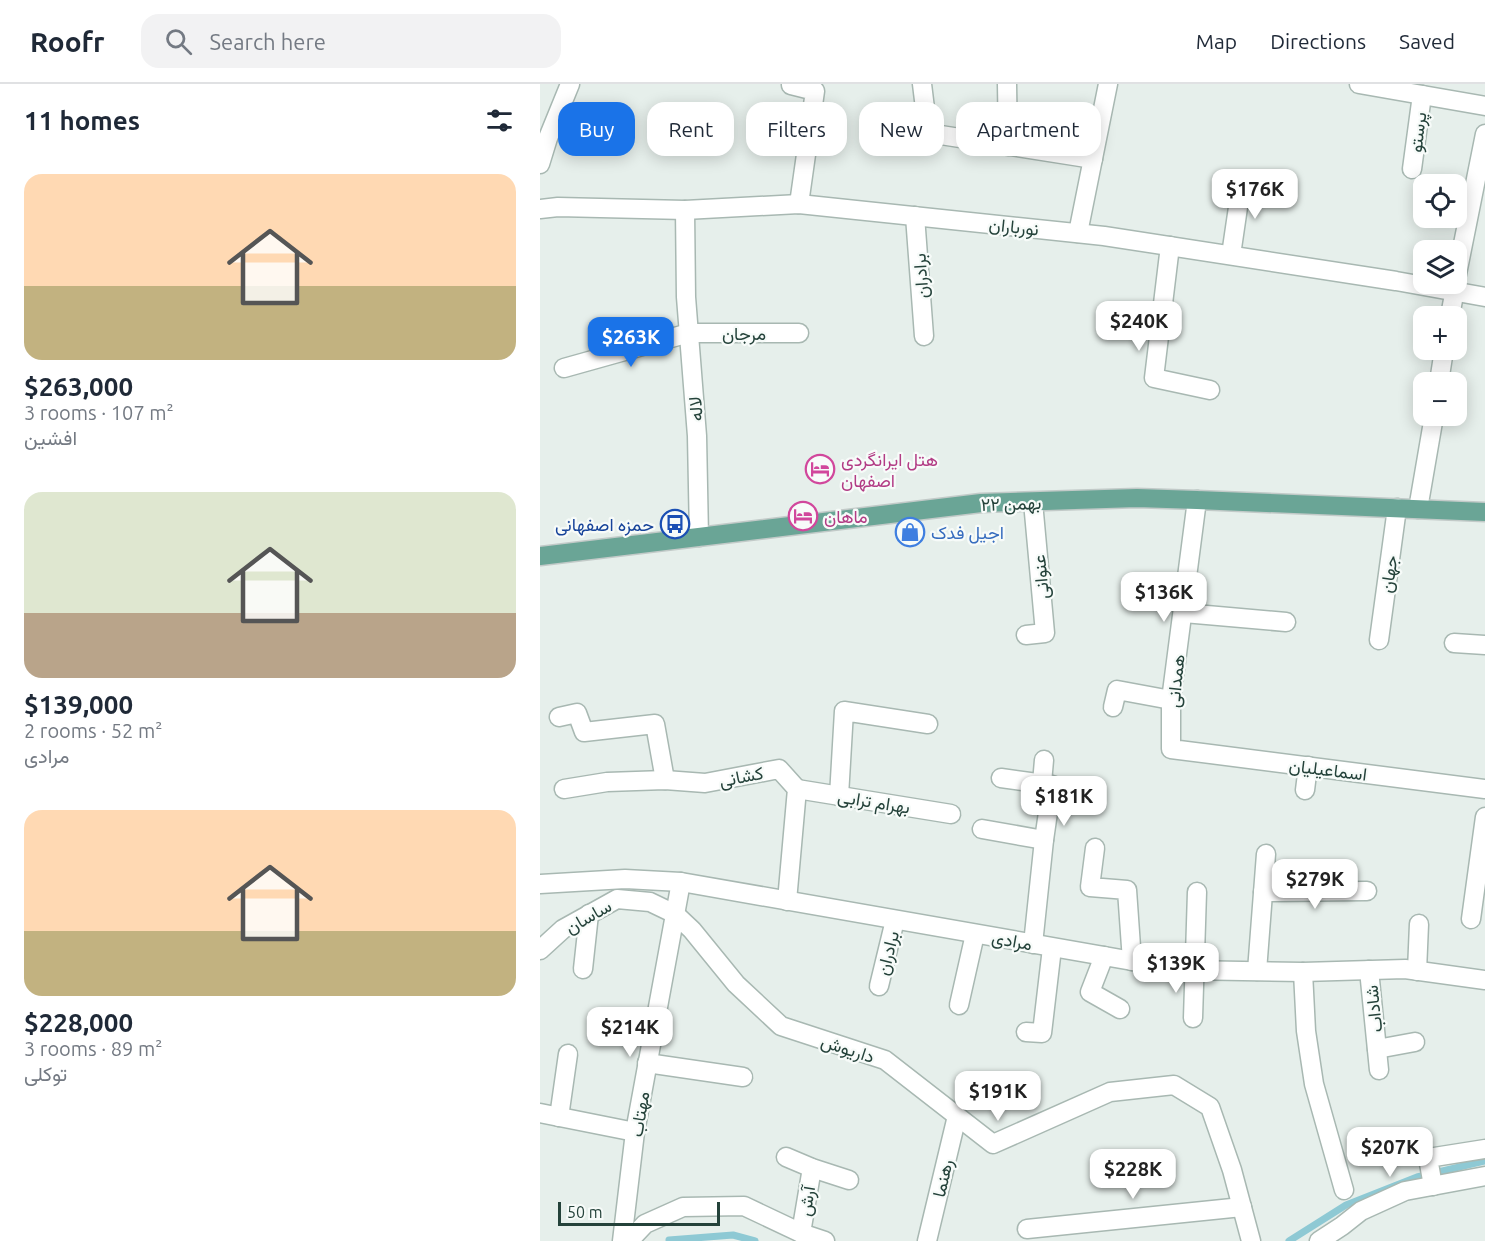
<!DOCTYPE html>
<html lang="en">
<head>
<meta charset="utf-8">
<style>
  :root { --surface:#fff; --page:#f2f2f3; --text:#1f2937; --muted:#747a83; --line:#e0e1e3; --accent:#1a73e8 }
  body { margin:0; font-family:Ubuntu,Vazirmatn,sans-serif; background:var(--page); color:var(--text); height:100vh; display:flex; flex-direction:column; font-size:22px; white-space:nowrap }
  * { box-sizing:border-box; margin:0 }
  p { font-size:20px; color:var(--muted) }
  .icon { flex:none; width:33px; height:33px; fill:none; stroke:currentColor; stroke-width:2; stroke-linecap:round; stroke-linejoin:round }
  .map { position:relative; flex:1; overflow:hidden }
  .panel { display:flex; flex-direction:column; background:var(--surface); width:540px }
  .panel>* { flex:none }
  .hud { position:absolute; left:18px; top:18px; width:570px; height:54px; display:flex; gap:12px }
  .tools { position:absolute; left:873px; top:90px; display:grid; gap:12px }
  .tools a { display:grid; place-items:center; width:54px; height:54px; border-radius:12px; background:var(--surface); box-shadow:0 3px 15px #0003; font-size:30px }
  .scale { position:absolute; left:18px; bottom:15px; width:162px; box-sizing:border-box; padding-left:6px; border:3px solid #24423a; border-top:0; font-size:16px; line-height:21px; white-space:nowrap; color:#24423a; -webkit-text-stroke:4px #f7fbf9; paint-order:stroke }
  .price { position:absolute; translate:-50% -51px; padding:0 14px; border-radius:12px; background:#fff; color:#222; font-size:20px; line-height:39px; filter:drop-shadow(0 2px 3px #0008) }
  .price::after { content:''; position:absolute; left:50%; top:36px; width:18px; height:14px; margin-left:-9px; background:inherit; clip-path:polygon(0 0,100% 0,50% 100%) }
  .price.on { background:var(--accent); color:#fff }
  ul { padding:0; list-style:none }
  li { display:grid; align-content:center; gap:12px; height:318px; padding:0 24px }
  li span { display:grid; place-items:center; height:186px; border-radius:18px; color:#555 }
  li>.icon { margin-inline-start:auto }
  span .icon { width:108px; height:108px; fill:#fffc; stroke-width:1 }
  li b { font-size:26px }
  h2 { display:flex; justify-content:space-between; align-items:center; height:72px; padding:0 24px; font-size:26px }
  .pill { padding:0 21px; border-radius:18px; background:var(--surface); box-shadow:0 3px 15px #0003; font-size:21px; line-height:54px }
  .pill.on { background:var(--accent); color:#fff }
  header { display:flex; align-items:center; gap:36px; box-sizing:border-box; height:84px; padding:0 30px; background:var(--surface); border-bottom:2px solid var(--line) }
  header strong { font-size:28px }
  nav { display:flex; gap:33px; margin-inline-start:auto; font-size:21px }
  .search { width:420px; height:54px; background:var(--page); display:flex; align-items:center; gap:15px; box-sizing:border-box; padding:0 21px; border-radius:18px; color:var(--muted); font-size:22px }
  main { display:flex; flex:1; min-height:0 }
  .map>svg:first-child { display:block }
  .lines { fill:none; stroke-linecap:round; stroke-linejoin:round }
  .stream { stroke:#8ec9d4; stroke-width:7 }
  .minor-casing { stroke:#a8b8b2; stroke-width:21 }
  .major-casing { stroke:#c2cac8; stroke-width:21 }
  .minor { stroke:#fff; stroke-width:18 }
  .major { stroke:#6aa596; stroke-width:18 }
  .labels { text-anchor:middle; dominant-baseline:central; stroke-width:4.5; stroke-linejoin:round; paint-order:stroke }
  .street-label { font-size:18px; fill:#24423a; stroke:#f7fbf9 }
  .hotel-label { font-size:18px; fill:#b23c85; stroke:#f7fbf9; text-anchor:start }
  .transit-label { font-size:18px; fill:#164399; stroke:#f7fbf9; text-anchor:end }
  .shop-label { font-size:18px; fill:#366cbe; stroke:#f7fbf9; text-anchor:start }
</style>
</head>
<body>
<header>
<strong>Roofr</strong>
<div class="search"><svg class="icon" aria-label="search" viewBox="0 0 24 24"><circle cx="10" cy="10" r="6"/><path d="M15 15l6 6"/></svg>Search here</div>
<nav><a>Map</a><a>Directions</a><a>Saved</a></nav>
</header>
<main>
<section class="panel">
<h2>11 homes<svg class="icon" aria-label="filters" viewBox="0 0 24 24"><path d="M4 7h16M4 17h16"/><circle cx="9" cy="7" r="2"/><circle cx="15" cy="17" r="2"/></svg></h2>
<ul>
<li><span style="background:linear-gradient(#ffd9b3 60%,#c2b280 0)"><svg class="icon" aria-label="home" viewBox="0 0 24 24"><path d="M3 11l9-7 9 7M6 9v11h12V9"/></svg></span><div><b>$263,000</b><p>3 rooms · 107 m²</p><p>افشین</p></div></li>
<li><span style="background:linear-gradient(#dfe7d0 65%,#b9a48a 0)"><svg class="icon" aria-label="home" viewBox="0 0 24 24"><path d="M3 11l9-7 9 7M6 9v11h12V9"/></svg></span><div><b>$139,000</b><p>2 rooms · 52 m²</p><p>مرادی</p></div></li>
<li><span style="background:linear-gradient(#ffd9b3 65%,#c2b280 0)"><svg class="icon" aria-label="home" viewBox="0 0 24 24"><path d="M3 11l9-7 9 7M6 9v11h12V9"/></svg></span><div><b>$228,000</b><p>3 rooms · 89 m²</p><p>توکلی</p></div></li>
</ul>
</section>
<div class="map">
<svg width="945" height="1157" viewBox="0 0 945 1157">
  <rect width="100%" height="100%" fill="#e6efeb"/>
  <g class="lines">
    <g class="stream">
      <polyline points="129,1156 193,1151 215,1157"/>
      <polyline points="749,1157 806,1121 877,1093 945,1077"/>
    </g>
    <g class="minor-casing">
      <g id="minor">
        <polyline points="382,0 388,49 553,75"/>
        <polyline points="467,0 468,62"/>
        <polyline points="819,0 945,22"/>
        <polyline points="251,1 275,7 259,120"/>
        <polyline points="0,80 8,54 30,0"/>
        <polyline points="872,85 882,11"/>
        <polyline points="0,125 18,123 145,126 259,120 564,152 856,197 945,213"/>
        <polyline points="145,126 146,213 157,352 159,453"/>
        <polyline points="375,132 384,252"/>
        <polyline points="538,149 568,0"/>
        <polyline points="630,162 614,294 670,306"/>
        <polyline points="691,171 702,96"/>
        <polyline points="916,195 945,50"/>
        <polyline points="910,232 916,200"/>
        <polyline points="24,284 149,249 259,249"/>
        <polyline points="899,298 904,266"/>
        <polyline points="657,416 631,616 631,665 945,705"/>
        <polyline points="878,425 894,332"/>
        <polyline points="644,529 746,538"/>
        <polyline points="486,551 505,549 493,418"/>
        <polyline points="839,556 857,424"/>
        <polyline points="914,559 945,561"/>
        <polyline points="573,623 577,606 631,616"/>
        <polyline points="19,633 37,629 44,648 115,640 125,696"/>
        <polyline points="461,694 512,701 504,756 493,860"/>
        <polyline points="502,699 504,676"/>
        <polyline points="24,705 67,698 125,696 165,699 239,685 257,705 247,817"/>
        <polyline points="257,705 411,730"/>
        <polyline points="765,706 768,682"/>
        <polyline points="299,712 304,627 388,640"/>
        <polyline points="442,745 504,756"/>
        <polyline points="555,764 550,803 587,806 592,877"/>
        <polyline points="0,800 85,795 141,798 644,886 763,888 865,885 945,896"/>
        <polyline points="723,808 827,807"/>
        <polyline points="931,835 945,733"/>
        <polyline points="0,866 23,845 77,815 110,818 135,830 152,846 196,900 241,942 345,976 453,1060 570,1008 634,1001 670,1023 692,1086 711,1157"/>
        <polyline points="564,872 550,908 580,925"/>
        <polyline points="43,885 49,830"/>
        <polyline points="829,886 839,986"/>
        <polyline points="717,887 726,770"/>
        <polyline points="877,887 879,840"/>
        <polyline points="763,888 766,947 774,1000 804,1106"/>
        <polyline points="339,902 355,836"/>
        <polyline points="419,921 435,850"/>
        <polyline points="653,934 657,808"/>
        <polyline points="486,948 502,949 512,864"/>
        <polyline points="837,965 875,958"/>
        <polyline points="107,979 203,993"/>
        <polyline points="0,1029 95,1048"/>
        <polyline points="19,1033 28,970"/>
        <polyline points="246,1073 272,1084 309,1096"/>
        <polyline points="893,1102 888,1074 945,1065"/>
        <polyline points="487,1145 702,1123"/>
        <polyline points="261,1149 272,1084"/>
        <polyline points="82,1157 95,1048 141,798"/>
        <polyline points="89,1157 105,1140 143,1123 204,1122 261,1149 285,1157"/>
        <polyline points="387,1157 417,1032"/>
        <polyline points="779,1157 802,1142 821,1127 865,1107 945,1092"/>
      </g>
    </g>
    <g class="major-casing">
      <polyline id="major" points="0,472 441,419 597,414 657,416 945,428"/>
    </g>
    <use href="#minor" class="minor"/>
    <use href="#major" class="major"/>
  </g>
  <defs>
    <g id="hotel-ring" transform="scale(1.5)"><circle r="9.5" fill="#f7fbf9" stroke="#d1479c" stroke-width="1.5"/><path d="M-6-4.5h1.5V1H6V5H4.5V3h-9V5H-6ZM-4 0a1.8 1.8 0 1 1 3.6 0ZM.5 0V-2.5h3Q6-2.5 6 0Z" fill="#d1479c"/></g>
    <g id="bus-ring" transform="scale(1.5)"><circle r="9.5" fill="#f7fbf9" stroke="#1a4fb4" stroke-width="1.5"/><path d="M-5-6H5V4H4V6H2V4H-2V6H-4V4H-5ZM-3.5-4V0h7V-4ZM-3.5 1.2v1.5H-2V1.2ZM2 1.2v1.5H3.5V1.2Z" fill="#1a4fb4"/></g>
    <g id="shop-ring" transform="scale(1.5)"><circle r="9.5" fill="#f7fbf9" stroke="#3f7fe0" stroke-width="1.5"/><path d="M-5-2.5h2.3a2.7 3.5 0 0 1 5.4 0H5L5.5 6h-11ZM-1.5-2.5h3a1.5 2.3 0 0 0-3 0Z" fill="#3f7fe0"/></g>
  </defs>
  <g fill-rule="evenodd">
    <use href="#hotel-ring" x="280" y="385"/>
    <use href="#hotel-ring" x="263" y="432"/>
    <use href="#bus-ring" x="135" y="440"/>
    <use href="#shop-ring" x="370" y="448"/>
  </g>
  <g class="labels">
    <g class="street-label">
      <text transform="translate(877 48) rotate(-83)">پرستو</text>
      <text transform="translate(474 142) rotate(6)">نورباران</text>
      <text transform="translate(380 192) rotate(-94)">برادران</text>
      <text x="204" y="249">مرجان</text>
      <text transform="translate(155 325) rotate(-94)">لاله</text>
      <text transform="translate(471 419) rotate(-2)">۲۲ بهمن</text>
      <text transform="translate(848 490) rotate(-82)">جهان</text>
      <text transform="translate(500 493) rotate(-95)">عنوانی</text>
      <text transform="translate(635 597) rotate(-84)">همدانی</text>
      <text transform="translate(788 685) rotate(7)">اسماعیلیان</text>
      <text transform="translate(201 692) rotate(-11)">کشانی</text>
      <text transform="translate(334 717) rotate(9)">بهرام ترابی</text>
      <text transform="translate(48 832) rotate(-30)">ساسان</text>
      <text transform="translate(472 856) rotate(10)">مرادی</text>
      <text transform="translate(347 869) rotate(-76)">برادران</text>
      <text transform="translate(833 925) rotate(-96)">شاداب</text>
      <text transform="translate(308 964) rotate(18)">داریوش</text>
      <text transform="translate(99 1030) rotate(-81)">مهتاب</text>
      <text transform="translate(402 1094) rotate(-77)">رهنما</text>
      <text transform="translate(266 1117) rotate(-81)">آرش</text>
    </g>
    <g class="hotel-label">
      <text x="301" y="375">هتل ایرانگردی<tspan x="301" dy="21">اصفهان</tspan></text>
      <text x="284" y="432">ماهان</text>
    </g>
    <g class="transit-label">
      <text x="114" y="440">حمزه اصفهانی</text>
    </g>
    <g class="shop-label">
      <text x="391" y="448">اجیل فدک</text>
    </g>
  </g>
</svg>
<div class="tools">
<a><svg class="icon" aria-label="locate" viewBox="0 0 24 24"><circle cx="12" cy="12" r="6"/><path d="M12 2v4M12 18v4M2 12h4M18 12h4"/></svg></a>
<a><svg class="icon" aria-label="layers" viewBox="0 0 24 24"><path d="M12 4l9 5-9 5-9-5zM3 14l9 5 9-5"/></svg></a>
<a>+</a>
<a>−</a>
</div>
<div class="scale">50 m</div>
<b class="price" style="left:715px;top:136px">$176K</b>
<b class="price" style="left:599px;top:268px">$240K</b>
<b class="price on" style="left:91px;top:284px">$263K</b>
<b class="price" style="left:624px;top:539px">$136K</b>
<b class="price" style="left:524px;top:743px">$181K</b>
<b class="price" style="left:775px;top:826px">$279K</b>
<b class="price" style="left:636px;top:910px">$139K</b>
<b class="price" style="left:90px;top:974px">$214K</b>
<b class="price" style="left:458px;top:1038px">$191K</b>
<b class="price" style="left:850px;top:1094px">$207K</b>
<b class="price" style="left:593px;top:1116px">$228K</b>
<div class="hud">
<a class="pill on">Buy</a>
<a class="pill">Rent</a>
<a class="pill">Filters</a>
<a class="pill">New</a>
<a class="pill">Apartment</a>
</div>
</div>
</main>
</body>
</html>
